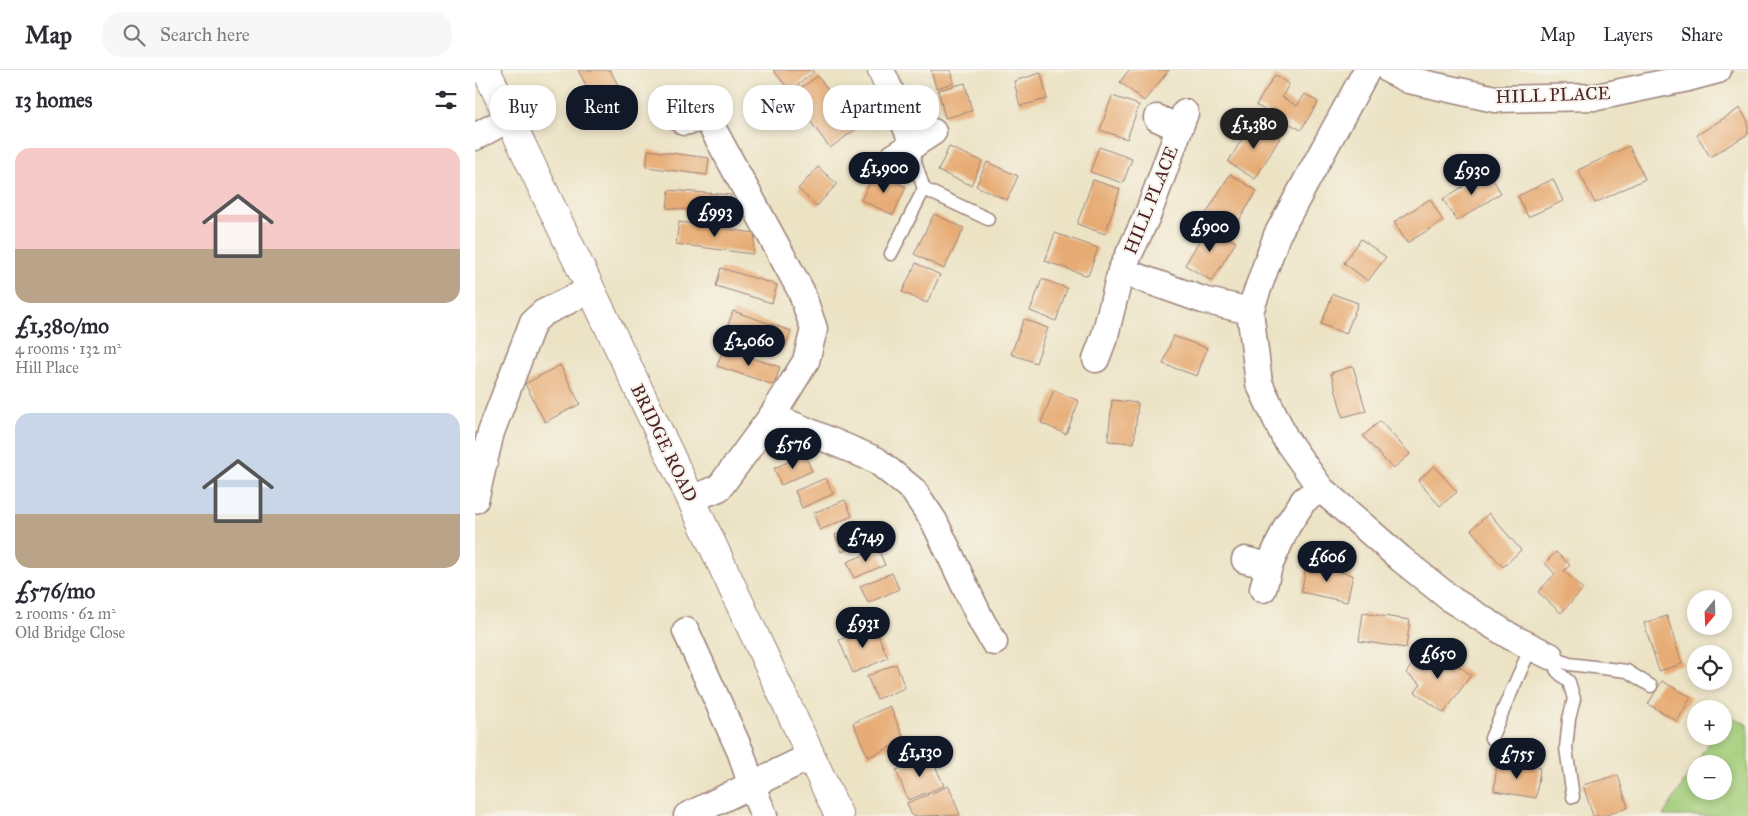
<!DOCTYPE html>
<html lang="en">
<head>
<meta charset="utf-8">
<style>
  :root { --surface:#fff; --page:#f7f7f7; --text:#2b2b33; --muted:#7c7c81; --line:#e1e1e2; --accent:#111827 }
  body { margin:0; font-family:"IM FELL Great Primer",serif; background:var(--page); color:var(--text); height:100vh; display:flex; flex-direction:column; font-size:19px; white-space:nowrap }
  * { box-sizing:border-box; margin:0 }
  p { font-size:16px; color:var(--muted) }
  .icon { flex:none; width:28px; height:28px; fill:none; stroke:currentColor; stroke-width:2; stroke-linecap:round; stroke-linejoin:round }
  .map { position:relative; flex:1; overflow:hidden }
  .details { display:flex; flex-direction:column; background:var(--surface); width:475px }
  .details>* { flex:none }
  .banner { position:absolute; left:15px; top:15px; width:475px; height:45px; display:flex; gap:10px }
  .needle { width:32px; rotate:199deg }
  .tools { position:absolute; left:1212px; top:520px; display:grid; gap:10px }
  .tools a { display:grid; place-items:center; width:45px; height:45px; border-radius:50%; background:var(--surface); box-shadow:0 2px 8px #0003; font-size:25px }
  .price { position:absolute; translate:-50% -42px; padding:0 11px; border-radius:18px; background:var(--accent); color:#fff; font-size:16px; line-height:32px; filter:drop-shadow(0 1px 2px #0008) }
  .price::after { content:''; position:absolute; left:50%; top:30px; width:15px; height:11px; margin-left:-8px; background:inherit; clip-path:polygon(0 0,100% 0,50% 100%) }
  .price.selected { background:#222; color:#fff }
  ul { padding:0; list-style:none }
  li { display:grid; align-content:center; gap:10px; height:265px; padding:0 15px }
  li span { display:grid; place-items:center; height:155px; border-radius:15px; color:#555 }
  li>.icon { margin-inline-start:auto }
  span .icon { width:90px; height:90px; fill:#fffc; stroke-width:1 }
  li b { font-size:21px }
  h2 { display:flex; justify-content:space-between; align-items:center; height:60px; padding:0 15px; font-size:21px }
  .tag { padding:0 18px; border-radius:20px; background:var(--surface); box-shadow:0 2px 8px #0003; font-size:18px; line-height:45px }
  .tag.selected { background:var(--accent); color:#fff }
  header { display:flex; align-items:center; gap:30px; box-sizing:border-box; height:70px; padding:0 25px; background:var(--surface); border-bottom:1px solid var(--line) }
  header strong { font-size:24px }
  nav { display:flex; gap:28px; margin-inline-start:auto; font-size:18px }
  .search { width:350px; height:45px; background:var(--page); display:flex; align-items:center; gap:12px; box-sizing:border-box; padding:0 18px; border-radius:20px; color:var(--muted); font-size:19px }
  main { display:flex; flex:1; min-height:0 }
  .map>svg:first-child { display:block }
  .green { fill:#a3cd79; stroke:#767652; fill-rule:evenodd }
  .building { fill:#e7ac75 }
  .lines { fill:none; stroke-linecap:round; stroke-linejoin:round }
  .service-casing { stroke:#9b8178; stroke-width:15 }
  .minor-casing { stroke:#9b8178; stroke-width:29 }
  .primary-casing { stroke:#9b8178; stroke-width:30 }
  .service { stroke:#fff; stroke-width:12 }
  .minor { stroke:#fff; stroke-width:26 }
  .primary { stroke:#fff; stroke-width:28 }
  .labels { text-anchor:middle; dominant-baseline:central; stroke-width:4; stroke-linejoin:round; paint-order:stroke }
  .street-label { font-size:18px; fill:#4a1f2b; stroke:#f7f3e8 }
</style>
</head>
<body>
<header>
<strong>Map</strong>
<div class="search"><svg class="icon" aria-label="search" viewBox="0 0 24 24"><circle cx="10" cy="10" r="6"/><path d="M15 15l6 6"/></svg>Search here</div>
<nav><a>Map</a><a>Layers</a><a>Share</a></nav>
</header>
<main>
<section class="details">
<h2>13 homes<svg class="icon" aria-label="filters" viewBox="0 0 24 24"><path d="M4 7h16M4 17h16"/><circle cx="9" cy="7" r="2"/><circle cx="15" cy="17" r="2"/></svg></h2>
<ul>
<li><span style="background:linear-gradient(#f6c9c9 65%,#b9a48a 0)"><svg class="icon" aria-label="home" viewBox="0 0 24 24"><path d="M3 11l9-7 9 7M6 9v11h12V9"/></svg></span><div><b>£1,380/mo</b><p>4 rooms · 132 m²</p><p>Hill Place</p></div></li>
<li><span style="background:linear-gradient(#c9d6e8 65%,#b9a48a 0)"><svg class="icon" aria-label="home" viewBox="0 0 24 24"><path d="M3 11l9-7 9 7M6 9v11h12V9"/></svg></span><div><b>£576/mo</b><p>2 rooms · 62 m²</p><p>Old Bridge Close</p></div></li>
</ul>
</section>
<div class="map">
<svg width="1273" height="746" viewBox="0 0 1273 746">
  <rect width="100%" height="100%" fill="#f7f3e8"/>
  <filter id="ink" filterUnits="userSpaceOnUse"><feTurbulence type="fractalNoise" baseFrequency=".02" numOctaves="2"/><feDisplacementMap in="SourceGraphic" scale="10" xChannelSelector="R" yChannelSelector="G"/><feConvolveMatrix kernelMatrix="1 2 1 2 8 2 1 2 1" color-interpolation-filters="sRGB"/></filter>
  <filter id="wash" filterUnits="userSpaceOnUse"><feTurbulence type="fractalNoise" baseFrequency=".0096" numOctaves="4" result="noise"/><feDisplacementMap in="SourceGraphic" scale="20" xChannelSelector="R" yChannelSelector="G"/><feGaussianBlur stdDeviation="1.12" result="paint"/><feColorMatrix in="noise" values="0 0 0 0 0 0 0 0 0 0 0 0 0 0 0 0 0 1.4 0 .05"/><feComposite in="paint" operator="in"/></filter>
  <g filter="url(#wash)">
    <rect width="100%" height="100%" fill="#ece3c5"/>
    <path class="green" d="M 1252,644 L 1273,655 L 1273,746 L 1188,746 L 1238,666 L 1249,666 L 1249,649 ZM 1221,694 L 1249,694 L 1249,721 L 1221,721 Z"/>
    <g id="blocks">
      <g class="building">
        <polygon points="103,0 135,0 158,43 133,57"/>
        <polygon points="298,0 337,0 339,2 315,21"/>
        <polygon points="456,0 476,0 479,13 461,18"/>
        <polygon points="654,0 694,0 669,31 645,12"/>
        <polygon points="566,3 572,29 545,36 539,11"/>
        <polygon points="800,5 814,14 807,27 822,36 830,24 843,32 826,60 781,35"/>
        <polygon points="343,6 381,59 355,78 316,25"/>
        <polygon points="490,13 497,41 470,48 463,20"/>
        <polygon points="637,26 664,35 652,69 625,60"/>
        <polygon points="1265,38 1273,52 1273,64 1235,87 1222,65"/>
        <polygon points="778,51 805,68 780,109 753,92"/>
        <polygon points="1154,76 1170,109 1120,133 1103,100"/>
        <polygon points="474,77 507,91 496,115 463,101"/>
        <polygon points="624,77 657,89 648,113 615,102"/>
        <polygon points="173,80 234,88 232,105 171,97"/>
        <polygon points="512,92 543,106 532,130 501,116"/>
        <polygon points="343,97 362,114 342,136 323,119"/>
        <polygon points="1013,101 1026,123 982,151 968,129"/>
        <polygon points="400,102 431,117 418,145 386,130"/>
        <polygon points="755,104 782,121 758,160 731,144"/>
        <polygon points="1078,109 1088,131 1053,147 1043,126"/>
        <polygon points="618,110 645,119 630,164 602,154"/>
        <polygon points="194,120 256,125 254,143 192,138"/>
        <polygon points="955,129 968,151 932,173 919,152"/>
        <polygon points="459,144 489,158 469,199 439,184"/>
        <polygon points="204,152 280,163 278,184 201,174"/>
        <polygon points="733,156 761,172 737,211 710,195"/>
        <polygon points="580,163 623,178 613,206 570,191"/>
        <polygon points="886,169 911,187 893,211 869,193"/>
        <polygon points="441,193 465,205 452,233 427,222"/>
        <polygon points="246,198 302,215 297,233 241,216"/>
        <polygon points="567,209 592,218 581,251 555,241"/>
        <polygon points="858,224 883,233 871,264 846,254"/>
        <polygon points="258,241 316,261 310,278 252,258"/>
        <polygon points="549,249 573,258 561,293 536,284"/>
        <polygon points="698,266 732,278 722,306 688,294"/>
        <polygon points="248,279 305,297 299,315 242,296"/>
        <polygon points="85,295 105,334 70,352 50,314"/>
        <polygon points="878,296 891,341 868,347 856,303"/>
        <polygon points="579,320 604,331 591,364 566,353"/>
        <polygon points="637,330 663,333 659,373 633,371"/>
        <polygon points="905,351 935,384 918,399 888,366"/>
        <polygon points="330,385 337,401 306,415 299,398"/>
        <polygon points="959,396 982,422 965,436 943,411"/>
        <polygon points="351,408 358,424 327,438 320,421"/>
        <polygon points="370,430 377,446 345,460 338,443"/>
        <polygon points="1014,443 1046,480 1028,497 996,460"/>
        <polygon points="391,452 398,468 367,482 360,465"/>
        <polygon points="403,479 410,495 379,508 372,492"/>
        <polygon points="1081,482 1095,495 1089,501 1108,519 1086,543 1063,522 1080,504 1070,493"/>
        <polygon points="832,494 878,505 872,532 826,522"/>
        <polygon points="417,503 424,519 393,533 385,516"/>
        <polygon points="888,543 935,550 931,578 884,571"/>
        <polygon points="1192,546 1207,594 1184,601 1169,553"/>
        <polygon points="399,556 413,588 378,603 364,570"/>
        <polygon points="947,581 961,592 967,584 996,605 969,643 940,622 946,614 931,603"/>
        <polygon points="421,594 430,618 402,629 392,606"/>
        <polygon points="1187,611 1216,627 1202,651 1173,634"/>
        <polygon points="415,636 430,671 393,687 378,653"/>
        <polygon points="456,686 469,716 433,730 421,700"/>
        <polygon points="1022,693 1065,698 1061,728 1019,721"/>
        <polygon points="1143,705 1153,738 1128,746 1118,746 1108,715"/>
        <polygon points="474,716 485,745 437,746 432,733"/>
      </g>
    </g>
  </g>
  <g filter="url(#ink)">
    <use href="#blocks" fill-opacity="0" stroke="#9b8178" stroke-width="1"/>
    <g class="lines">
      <g class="service-casing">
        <g id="service">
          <polyline points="439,75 440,92 449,119 513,149"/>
          <polyline points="416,184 449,119"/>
          <polyline points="1075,586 1082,601 1094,612 1099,629 1094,649 1091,678 1098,727"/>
          <polyline points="1075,586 1094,594 1152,601 1176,616"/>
          <polyline points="1016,668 1056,577"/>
        </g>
      </g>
      <g class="minor-casing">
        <g id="minor">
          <polyline points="406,0 439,75"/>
          <polyline points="892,0 802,165 775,241 784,313 810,368 846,419 926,489 977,530 1038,568 1075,586"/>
          <polyline points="914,0 934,10 1020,29 1122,27 1213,8 1243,0"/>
          <polyline points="682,48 704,58"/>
          <polyline points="209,52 232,48 326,221 339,259 331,291 297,346 244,418 216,429"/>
          <polyline points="0,67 33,49"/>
          <polyline points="419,87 458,62"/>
          <polyline points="646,201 728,230 775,241"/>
          <polyline points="621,289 630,265 646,201 673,144 710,43"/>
          <polyline points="297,346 401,390 438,420 459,451 507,552 519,572"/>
          <polyline points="0,430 16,362 58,252 68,243 115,220"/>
          <polyline points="770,490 794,496"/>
          <polyline points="788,519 794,496 812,456 829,430 846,419"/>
          <polyline points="211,561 266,683 276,714 289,746"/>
          <polyline points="212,746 336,686"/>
        </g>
      </g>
      <g class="primary-casing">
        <polyline id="primary" points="11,0 216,429 364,746"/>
      </g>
      <use href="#service" class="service"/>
      <use href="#minor" class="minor"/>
      <use href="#primary" class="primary"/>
    </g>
  </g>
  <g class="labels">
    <g class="street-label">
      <text transform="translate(1078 25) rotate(-2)">HILL PLACE</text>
      <text transform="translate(676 130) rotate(-68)">HILL PLACE</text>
      <text transform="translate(189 373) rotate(64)">BRIDGE ROAD</text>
    </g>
  </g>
</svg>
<div class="tools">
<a><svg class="needle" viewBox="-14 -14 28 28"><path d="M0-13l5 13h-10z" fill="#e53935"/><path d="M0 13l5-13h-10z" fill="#7c7c81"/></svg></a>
<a><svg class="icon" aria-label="locate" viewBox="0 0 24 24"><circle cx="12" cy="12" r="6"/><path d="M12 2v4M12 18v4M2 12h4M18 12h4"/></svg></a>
<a>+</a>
<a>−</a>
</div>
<b class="price selected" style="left:779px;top:80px">£1,380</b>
<b class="price" style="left:409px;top:124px">£1,900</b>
<b class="price" style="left:997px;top:126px">£930</b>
<b class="price" style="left:240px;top:168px">£993</b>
<b class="price" style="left:735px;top:183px">£900</b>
<b class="price" style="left:274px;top:297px">£2,060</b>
<b class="price" style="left:318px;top:400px">£576</b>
<b class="price" style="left:391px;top:493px">£749</b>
<b class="price" style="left:852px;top:513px">£606</b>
<b class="price" style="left:388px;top:579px">£931</b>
<b class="price" style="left:963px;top:610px">£650</b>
<b class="price" style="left:445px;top:708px">£1,130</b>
<b class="price" style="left:1042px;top:710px">£755</b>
<div class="banner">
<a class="tag">Buy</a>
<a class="tag selected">Rent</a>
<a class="tag">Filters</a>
<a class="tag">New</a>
<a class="tag">Apartment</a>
</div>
</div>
</main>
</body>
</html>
